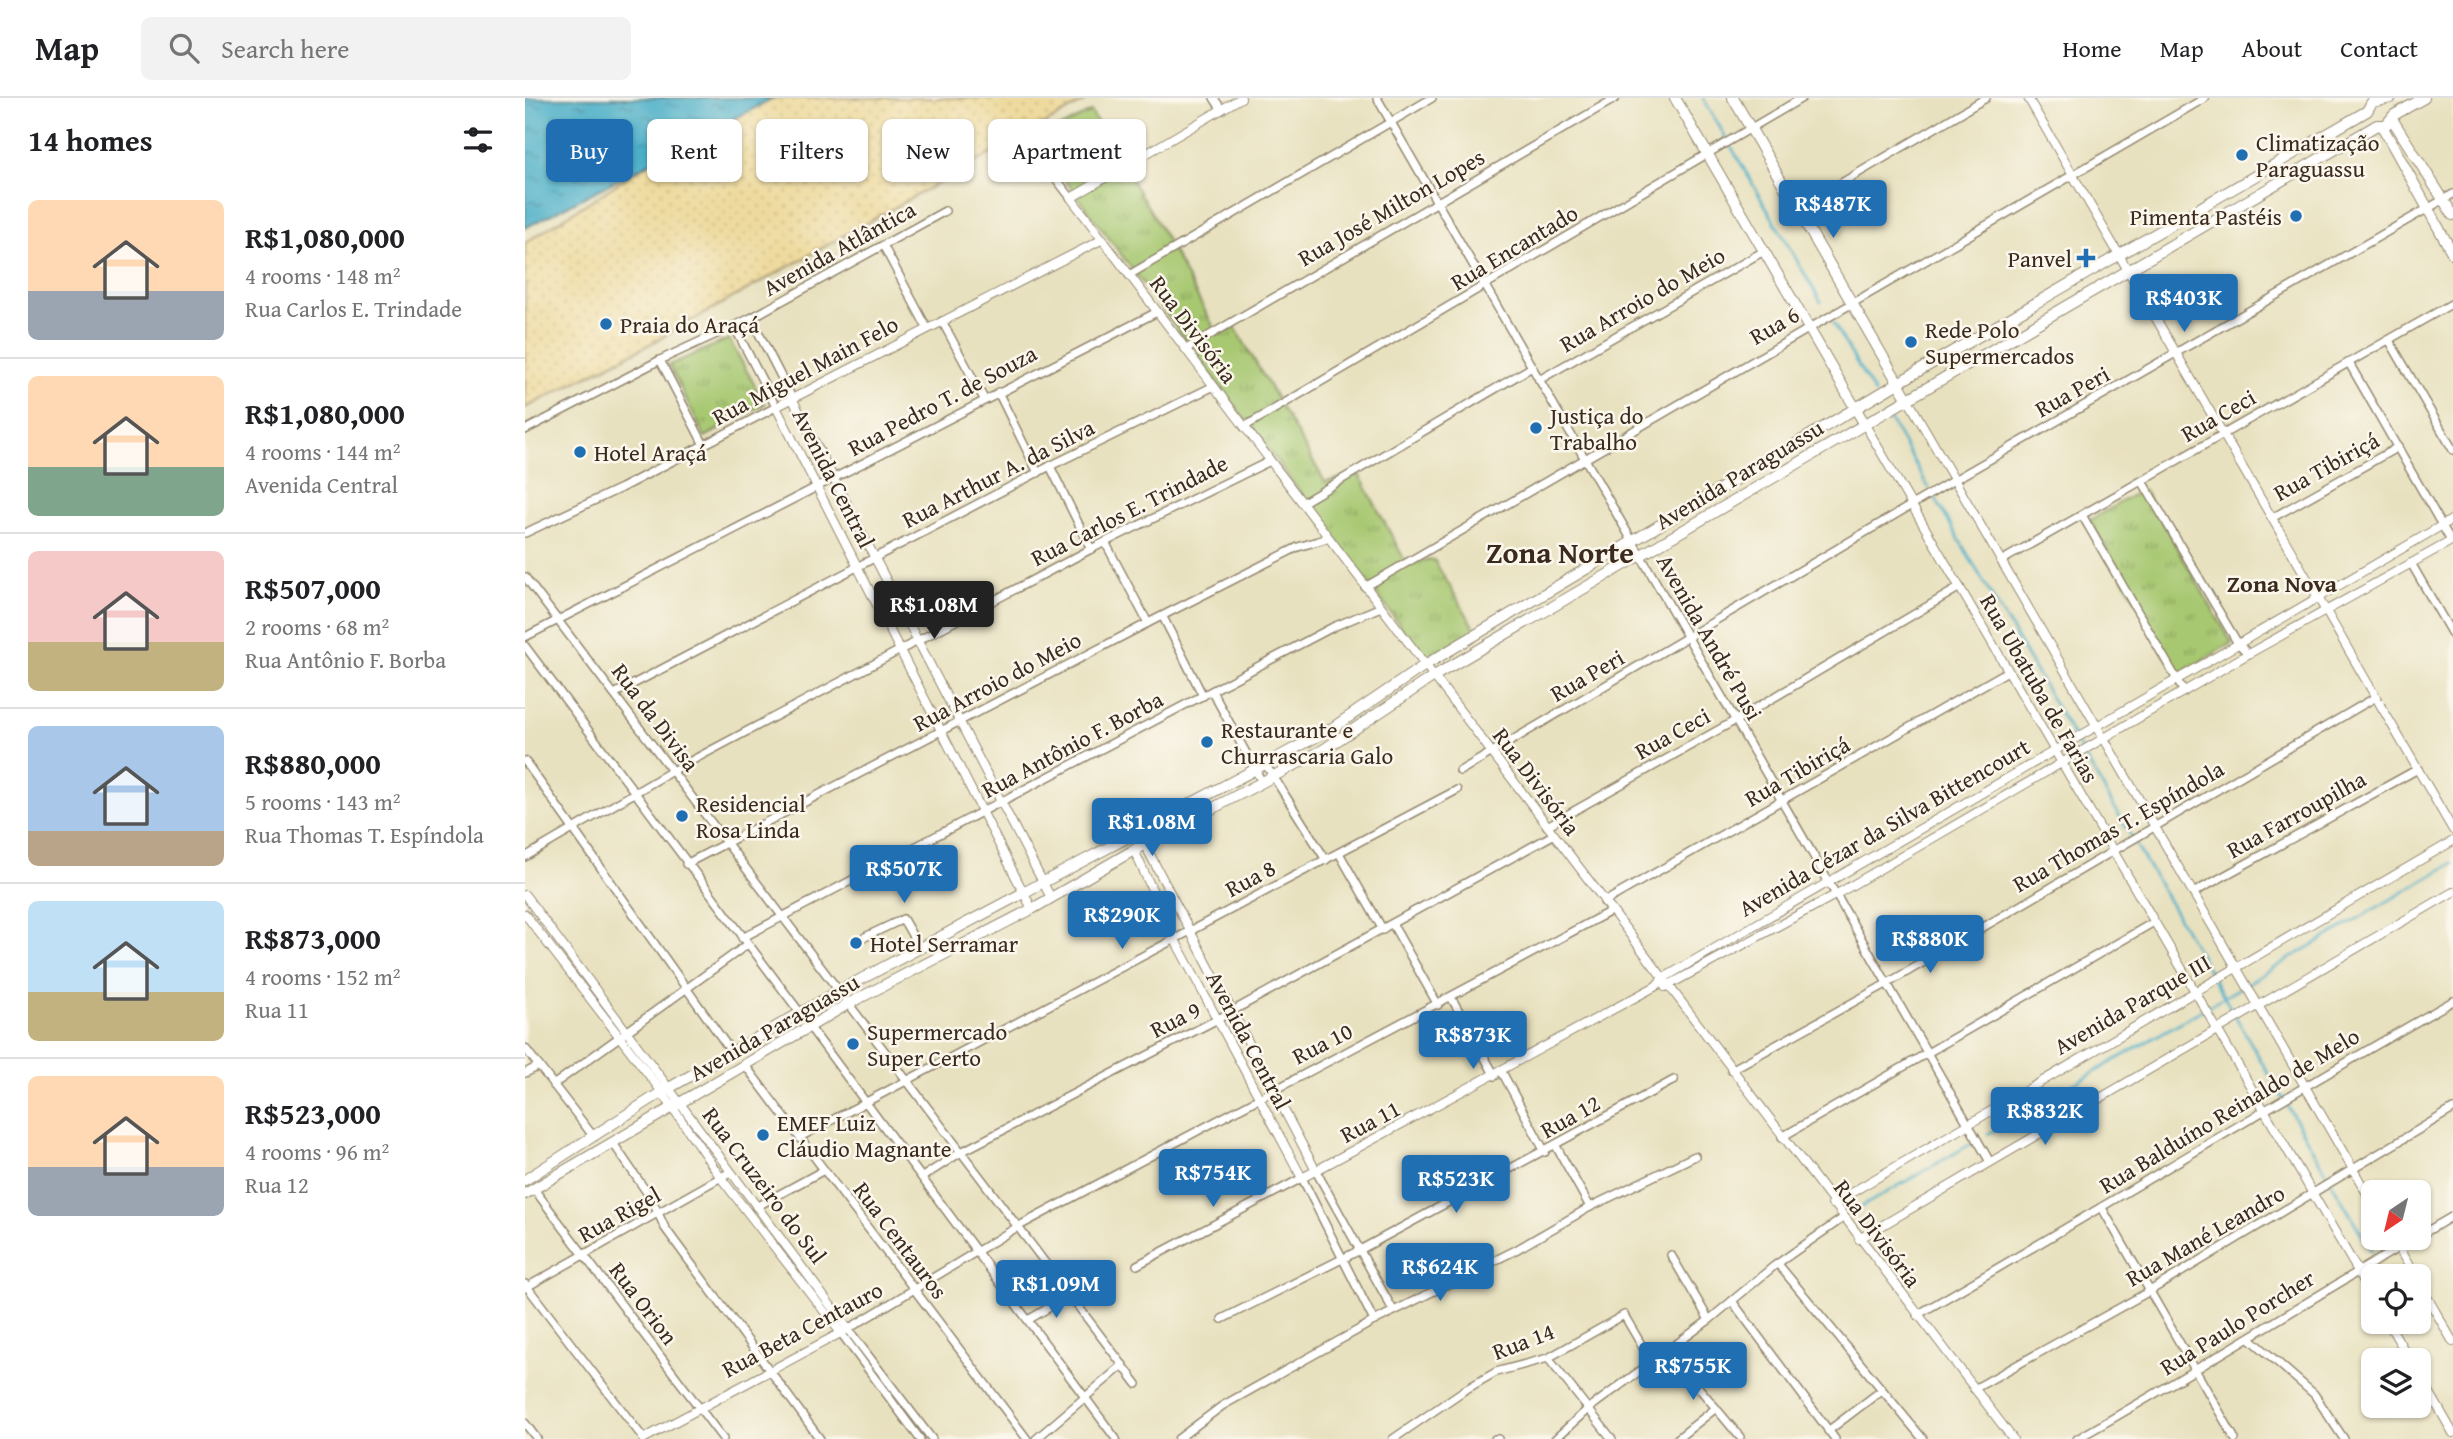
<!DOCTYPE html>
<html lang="en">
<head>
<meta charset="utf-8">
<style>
  :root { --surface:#fff; --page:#f2f2f2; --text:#202124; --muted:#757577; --line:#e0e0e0; --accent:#1f6fb2 }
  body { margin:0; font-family:"Gentium Book Plus",serif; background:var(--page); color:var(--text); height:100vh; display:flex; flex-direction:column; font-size:26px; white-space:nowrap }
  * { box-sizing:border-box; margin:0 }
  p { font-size:23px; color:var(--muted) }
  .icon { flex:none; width:38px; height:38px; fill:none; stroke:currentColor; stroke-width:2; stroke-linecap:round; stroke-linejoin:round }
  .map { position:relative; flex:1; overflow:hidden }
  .sheet { display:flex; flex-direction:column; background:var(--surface); width:525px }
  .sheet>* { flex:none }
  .hud { position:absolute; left:21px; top:21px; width:665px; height:63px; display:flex; gap:14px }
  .needle { width:46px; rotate:215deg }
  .tools { position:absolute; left:1836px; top:1082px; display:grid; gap:14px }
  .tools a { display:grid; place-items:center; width:70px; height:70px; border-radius:10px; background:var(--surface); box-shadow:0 2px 5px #0004; font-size:35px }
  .price { position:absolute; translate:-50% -60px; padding:0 16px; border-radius:7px; background:var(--accent); color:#fff; font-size:23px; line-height:46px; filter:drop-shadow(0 2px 4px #0008) }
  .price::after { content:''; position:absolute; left:50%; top:42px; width:21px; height:16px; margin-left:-10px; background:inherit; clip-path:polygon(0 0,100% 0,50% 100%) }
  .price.active { background:#222; color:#fff }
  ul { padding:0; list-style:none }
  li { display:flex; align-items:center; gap:21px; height:175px; padding:0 28px }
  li+li { border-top:2px solid var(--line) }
  li span { display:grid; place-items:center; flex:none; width:196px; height:140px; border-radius:10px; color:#555 }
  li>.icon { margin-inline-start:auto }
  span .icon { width:84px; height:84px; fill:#fffc; stroke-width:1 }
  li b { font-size:30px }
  h2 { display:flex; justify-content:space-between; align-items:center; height:84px; padding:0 28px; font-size:30px }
  .chip { padding:0 24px; border-radius:10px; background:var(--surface); box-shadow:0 2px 5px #0004; font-size:24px; line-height:63px }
  .chip.active { background:var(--accent); color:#fff }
  header { display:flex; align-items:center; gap:42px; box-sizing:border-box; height:98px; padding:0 35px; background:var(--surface); border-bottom:2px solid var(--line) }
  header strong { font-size:33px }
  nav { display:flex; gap:38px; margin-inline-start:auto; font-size:24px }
  .search { width:490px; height:63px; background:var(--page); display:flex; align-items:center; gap:18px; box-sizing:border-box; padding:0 24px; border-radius:10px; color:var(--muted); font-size:26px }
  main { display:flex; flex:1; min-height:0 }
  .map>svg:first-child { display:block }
  .grass { fill:url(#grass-tufts); stroke:#717948; stroke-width:2 }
  .sand { fill:url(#sand-dots); stroke:#94825e; stroke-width:2 }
  .water { fill:url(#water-ripples); stroke:#416c72; stroke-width:2 }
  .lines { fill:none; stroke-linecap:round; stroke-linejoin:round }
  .stream { stroke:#47adc7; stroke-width:2.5 }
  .minor-casing { stroke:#92866e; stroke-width:10 }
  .tertiary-casing { stroke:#92866e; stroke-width:10 }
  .secondary-casing { stroke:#92866e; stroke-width:12 }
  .minor { stroke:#fff; stroke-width:7 }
  .tertiary { stroke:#fff; stroke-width:8 }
  .secondary { stroke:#fff; stroke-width:10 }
  .poi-dot { fill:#1f6fb2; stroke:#fbf7ec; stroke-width:2.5 }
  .labels { text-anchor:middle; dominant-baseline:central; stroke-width:5; stroke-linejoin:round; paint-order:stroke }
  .poi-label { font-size:23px; fill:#3b2a1e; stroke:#fbf7ec; text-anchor:start }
  .street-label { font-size:23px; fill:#3b2a1e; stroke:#fbf7ec }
  .neighbourhood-label { font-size:24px; font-weight:bold; fill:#3b2a1e; stroke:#fbf7ec }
  .district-label { font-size:30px; font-weight:bold; fill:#3b2a1e; stroke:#fbf7ec }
</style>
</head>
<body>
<header>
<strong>Map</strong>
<div class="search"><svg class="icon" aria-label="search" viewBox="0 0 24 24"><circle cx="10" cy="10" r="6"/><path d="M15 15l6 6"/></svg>Search here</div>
<nav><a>Home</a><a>Map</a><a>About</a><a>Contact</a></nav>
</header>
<main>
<section class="sheet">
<h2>14 homes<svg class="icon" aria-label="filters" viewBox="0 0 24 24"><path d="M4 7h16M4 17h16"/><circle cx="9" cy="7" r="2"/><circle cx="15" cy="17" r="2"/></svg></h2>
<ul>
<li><span style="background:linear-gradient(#ffd9b3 65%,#9aa5b1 0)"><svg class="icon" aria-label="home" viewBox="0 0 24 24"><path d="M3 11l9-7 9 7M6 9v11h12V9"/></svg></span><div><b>R$1,080,000</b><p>4 rooms · 148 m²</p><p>Rua Carlos E. Trindade</p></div></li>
<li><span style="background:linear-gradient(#ffd9b3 65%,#7fa58c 0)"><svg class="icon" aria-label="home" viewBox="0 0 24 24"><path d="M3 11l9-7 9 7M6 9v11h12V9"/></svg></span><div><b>R$1,080,000</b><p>4 rooms · 144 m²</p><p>Avenida Central</p></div></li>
<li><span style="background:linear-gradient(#f6c9c9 65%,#c2b280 0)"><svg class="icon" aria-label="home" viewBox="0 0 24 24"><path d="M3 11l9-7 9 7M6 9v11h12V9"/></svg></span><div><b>R$507,000</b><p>2 rooms · 68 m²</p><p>Rua Antônio F. Borba</p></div></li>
<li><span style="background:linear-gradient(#a9c7e8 75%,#b9a48a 0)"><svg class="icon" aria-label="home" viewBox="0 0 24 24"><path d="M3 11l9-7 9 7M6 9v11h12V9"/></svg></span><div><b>R$880,000</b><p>5 rooms · 143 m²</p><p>Rua Thomas T. Espíndola</p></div></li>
<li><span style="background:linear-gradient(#bfe0f5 65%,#c2b280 0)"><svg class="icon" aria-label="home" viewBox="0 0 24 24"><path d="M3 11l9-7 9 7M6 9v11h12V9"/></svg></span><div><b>R$873,000</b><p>4 rooms · 152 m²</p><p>Rua 11</p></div></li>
<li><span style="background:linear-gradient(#ffd9b3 65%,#9aa5b1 0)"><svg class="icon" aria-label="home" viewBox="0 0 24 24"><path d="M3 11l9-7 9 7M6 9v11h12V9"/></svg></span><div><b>R$523,000</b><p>4 rooms · 96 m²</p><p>Rua 12</p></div></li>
</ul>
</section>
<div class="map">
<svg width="1928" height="1341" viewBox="0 0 1928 1341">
  <defs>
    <pattern id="grass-tufts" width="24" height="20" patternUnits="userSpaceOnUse" patternTransform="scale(1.75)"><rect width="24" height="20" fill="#a7c871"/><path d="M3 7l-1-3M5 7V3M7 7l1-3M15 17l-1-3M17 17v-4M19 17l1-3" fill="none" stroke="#89a35c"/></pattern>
    <pattern id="sand-dots" width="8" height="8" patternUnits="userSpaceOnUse" patternTransform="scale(1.75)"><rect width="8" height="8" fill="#eeda9e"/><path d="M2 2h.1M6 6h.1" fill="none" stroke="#cdbb88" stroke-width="1.8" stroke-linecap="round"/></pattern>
    <pattern id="water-ripples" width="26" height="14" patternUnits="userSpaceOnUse" patternTransform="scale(1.75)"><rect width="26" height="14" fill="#47adc7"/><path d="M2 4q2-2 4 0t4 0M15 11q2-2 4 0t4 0" fill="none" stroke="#3c8da1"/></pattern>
  </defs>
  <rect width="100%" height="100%" fill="#fbf7ec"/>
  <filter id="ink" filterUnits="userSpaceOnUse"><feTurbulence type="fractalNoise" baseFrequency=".0143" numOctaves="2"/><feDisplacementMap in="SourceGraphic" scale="14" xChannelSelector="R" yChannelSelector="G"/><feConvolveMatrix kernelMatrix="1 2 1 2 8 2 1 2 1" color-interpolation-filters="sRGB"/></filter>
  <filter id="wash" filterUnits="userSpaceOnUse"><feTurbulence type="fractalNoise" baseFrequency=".00686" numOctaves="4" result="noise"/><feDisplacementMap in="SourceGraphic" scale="28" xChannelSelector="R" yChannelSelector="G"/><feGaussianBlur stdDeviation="1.57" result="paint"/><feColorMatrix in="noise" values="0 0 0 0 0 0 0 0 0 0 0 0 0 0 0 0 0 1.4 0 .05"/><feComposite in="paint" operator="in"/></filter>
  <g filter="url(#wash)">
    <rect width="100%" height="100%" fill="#e8e1bf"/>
    <g class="grass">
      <polygon points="566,14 632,124 693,237 710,229 800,384 834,376 880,463 909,462 951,532 902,563 510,42"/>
      <polygon points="204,241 240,306 180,339 144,267"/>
      <polygon points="1618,391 1707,545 1653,576 1565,422"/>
    </g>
    <polygon class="sand" points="249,0 566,0 123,247 0,310 0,145 123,66"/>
    <polygon class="water" points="0,0 249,0 0,130"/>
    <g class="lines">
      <g class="stream">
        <polyline points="1178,0 1296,204"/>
        <polyline points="1308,225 1350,296"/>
        <polyline points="1362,317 1404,390"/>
        <polyline points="1410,400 1847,1154"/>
        <polyline points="1723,885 1928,765"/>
        <polyline points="1463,1036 1718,888"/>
        <polyline points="1331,1112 1446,1046"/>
      </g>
    </g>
  </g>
  <g filter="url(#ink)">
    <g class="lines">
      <g class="minor-casing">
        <g id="minor">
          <polyline points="689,0 697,12"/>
          <polyline points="852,0 1465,1064"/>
          <polyline points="505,47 546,100"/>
          <polyline points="1272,111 1461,0"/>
          <polyline points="359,149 402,230"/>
          <polyline points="604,177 907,0"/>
          <polyline points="226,220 267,300"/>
          <polyline points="417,223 459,301"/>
          <polyline points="1864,242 1928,352"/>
          <polyline points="661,251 1091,0"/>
          <polyline points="135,262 179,347"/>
          <polyline points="1824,265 1926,443"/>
          <polyline points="1014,282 1239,153"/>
          <polyline points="473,294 513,375"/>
          <polyline points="719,329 1277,0"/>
          <polyline points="0,332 135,262 226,220 420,113"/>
          <polyline points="525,368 566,451"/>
          <polyline points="1617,383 1712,544 1723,556"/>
          <polyline points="777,405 1007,269"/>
          <polyline points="1557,417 1659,594"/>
          <polyline points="1747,420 1873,349"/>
          <polyline points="0,435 96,390 251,309 209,228"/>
          <polyline points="580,444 623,525"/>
          <polyline points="1476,463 1928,205"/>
          <polyline points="1886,465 1928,538"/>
          <polyline points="0,479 612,1286"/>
          <polyline points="840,489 1680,0"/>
          <polyline points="638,519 678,598"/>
          <polyline points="0,539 632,214"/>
          <polyline points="0,548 276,916"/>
          <polyline points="687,593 737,684"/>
          <polyline points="89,596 525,368 689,288"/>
          <polyline points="0,663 208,956"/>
          <polyline points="741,667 801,762"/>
          <polyline points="935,673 1429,382 1928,96"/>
          <polyline points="1022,728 1211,622 1435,489"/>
          <polyline points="814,755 858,832"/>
          <polyline points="0,759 147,673 566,451 745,363"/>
          <polyline points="161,766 623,525 773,449 803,440"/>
          <polyline points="1668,795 1893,671"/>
          <polyline points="1079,804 1483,573"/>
          <polyline points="868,827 913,907"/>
          <polyline points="340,839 378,821 395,851"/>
          <polyline points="217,840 808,529 856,509"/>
          <polyline points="926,899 970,978"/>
          <polyline points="284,928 591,1341"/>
          <polyline points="0,950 69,1039"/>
          <polyline points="220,967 502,1341"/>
          <polyline points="1206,972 1363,885 1851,599"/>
          <polyline points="977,974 1020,1054"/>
          <polyline points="0,975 14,968"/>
          <polyline points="28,987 223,846"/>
          <polyline points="275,1039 932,692"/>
          <polyline points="1257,1039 1629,824"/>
          <polyline points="88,1045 127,1102 140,1130 295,1341"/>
          <polyline points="1031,1048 1065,1109"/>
          <polyline points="791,1073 868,1212"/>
          <polyline points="399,1078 436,1054 691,922 1028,737"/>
          <polyline points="9,1091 198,1341"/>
          <polyline points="231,1109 299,1072"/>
          <polyline points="1577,1110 1710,1341"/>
          <polyline points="1894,1138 1928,1118"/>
          <polyline points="1146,1157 1184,1222"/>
          <polyline points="1253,1166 1398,1341"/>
          <polyline points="612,1167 777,1080 849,1223"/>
          <polyline points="0,1186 119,1341"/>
          <polyline points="0,1190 205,1074"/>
          <polyline points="1207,1203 1310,1341"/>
          <path d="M 1392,1217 C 1571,1114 1748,1005 1928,903"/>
          <polyline points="697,1221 833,1153 1149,982"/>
          <polyline points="503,1222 545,1197"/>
          <polyline points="316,1235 395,1341"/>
          <polyline points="1726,1241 1789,1296 1819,1341"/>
          <polyline points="1143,1253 1215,1339"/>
          <polyline points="1023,1260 1087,1341"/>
          <polyline points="1449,1291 1623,1194 1928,1011"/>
          <polyline points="0,1325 12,1341"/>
          <polyline points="1303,1333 1357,1292"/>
          <polyline points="407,1341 323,1231 494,1128 1086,813"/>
          <polyline points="511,1341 598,1267"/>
          <polyline points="653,1341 697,1308 849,1223 989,1153 1065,1109 1170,1058"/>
          <polyline points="868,1341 938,1293 971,1274 1023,1260 1099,1217 1127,1265"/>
          <polyline points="970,1341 973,1341"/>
          <polyline points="1030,1341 1063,1311 1184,1222 1249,1168 1318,1120"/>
          <polyline points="1152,1341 1191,1310"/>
          <path d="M 1552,1341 C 1667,1276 1778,1205 1892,1139"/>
        </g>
      </g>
      <g class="tertiary-casing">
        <g id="tertiary">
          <polyline points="716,0 546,100 1488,1341"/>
          <polyline points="1503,0 1928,732"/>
          <polyline points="267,300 526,800"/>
          <polyline points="1382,300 1848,1106"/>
          <polyline points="1339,325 1848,1199"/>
          <polyline points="620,747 791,1073"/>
          <polyline points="609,752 650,842 777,1080 1131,888 1137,881 1928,421"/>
          <polyline points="0,797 323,1231 118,1341"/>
          <polyline points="507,811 251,309 578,141"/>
          <polyline points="0,816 137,994 196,1080 316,1235"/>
          <polyline points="1140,889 1312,796 1723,556 1928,442"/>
          <polyline points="1307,1106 1928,743"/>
          <polyline points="1867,1139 1890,1178"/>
          <polyline points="1334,1141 1928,794"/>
          <polyline points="1894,1185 1928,1244"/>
          <polyline points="1862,1223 1885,1262"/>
          <polyline points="1894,1276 1928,1335"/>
        </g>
      </g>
      <g class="secondary-casing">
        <g id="secondary">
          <polyline points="1150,0 1339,325"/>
          <polyline points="1208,0 1382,300"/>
          <polyline points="1867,21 1928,117"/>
          <polyline points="1857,28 1928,156"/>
          <polyline points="0,1082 137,994 314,893 806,631 900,567 1373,285 1842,13 1847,4 1866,0"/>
          <polyline points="0,1096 323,906 507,811 609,752 798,652 909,578 1852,27 1861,27 1869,17 1899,0"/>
        </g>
      </g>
      <use href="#minor" class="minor"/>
      <use href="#tertiary" class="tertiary"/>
      <use href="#secondary" class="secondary"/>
    </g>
  </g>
  <g class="poi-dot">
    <circle cx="1717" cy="57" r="7"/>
    <circle cx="1771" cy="118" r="7"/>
    <path d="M1557.5 149.5h7v7h7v7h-7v7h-7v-7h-7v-7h7z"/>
    <circle cx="81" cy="226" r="7"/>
    <circle cx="1386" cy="244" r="7"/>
    <circle cx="1011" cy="330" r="7"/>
    <circle cx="55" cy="354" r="7"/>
    <circle cx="682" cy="644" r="7"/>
    <circle cx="157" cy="718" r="7"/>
    <circle cx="331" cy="845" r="7"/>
    <circle cx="328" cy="946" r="7"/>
    <circle cx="238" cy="1037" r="7"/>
  </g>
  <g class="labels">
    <g class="poi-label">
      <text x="1731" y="44">Climatização<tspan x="1731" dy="26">Paraguassu</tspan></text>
      <text x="1757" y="118" text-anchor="end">Pimenta Pastéis</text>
      <text x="1547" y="160" text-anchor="end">Panvel</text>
      <text x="95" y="226">Praia do Araçá</text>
      <text x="1400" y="231">Rede Polo<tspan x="1400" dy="26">Supermercados</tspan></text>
      <text x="1025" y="317">Justiça do<tspan x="1025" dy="26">Trabalho</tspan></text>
      <text x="69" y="354">Hotel Araçá</text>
      <text x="696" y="631">Restaurante e<tspan x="696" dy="26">Churrascaria Galo</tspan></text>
      <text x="171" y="705">Residencial<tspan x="171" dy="26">Rosa Linda</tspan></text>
      <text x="345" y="845">Hotel Serramar</text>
      <text x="342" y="933">Supermercado<tspan x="342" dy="26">Super Certo</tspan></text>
      <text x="252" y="1024">EMEF Luiz<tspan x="252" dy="26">Cláudio Magnante</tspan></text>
    </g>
    <g class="street-label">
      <text transform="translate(866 109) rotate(-30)">Rua José Milton Lopes</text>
      <text transform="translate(989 149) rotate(-31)">Rua Encantado</text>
      <text transform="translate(314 150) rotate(-29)">Avenida Atlântica</text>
      <text transform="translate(1117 201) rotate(-30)">Rua Arroio do Meio</text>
      <text transform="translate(1249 227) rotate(-30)">Rua 6</text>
      <text transform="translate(669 231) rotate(53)">Rua Divisória</text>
      <text transform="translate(280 272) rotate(-28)">Rua Miguel Main Felo</text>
      <text transform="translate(1547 293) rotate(-29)">Rua Peri</text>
      <text transform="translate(417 302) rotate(-28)">Rua Pedro T. de Souza</text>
      <text transform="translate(1693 317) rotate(-30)">Rua Ceci</text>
      <text transform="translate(1801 368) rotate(-29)">Rua Tibiriçá</text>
      <text transform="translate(473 375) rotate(-27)">Rua Arthur A. da Silva</text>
      <text transform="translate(1214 376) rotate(-31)">Avenida Paraguassu</text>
      <text transform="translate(309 380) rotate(63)">Avenida Central</text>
      <text transform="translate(604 412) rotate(-27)">Rua Carlos E. Trindade</text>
      <text transform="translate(1185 539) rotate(60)">Avenida André Pusi</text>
      <text transform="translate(1062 577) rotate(-30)">Rua Peri</text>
      <text transform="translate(472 583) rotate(-28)">Rua Arroio do Meio</text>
      <text transform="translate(1515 590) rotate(60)">Rua Ubatuba de Farias</text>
      <text transform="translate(131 619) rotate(53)">Rua da Divisa</text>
      <text transform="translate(1147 635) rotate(-29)">Rua Ceci</text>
      <text transform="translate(547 646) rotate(-28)">Rua Antônio F. Borba</text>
      <text transform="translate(1272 673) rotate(-30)">Rua Tibiriçá</text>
      <text transform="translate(1012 683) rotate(53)">Rua Divisória</text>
      <text transform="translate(1771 716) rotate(-29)">Rua Farroupilha</text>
      <text transform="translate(1593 728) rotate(-30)">Rua Thomas T. Espíndola</text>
      <text transform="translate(1359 729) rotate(-30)">Avenida Cézar da Silva Bittencourt</text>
      <text transform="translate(725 780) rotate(-28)">Rua 8</text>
      <text transform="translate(1607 906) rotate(-30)">Avenida Parque III</text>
      <text transform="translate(650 921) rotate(-27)">Rua 9</text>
      <text transform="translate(249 929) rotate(-30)">Avenida Paraguassu</text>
      <text transform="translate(724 942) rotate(62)">Avenida Central</text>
      <text transform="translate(797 945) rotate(-27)">Rua 10</text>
      <text transform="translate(1704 1012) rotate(-31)">Rua Balduíno Reinaldo de Melo</text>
      <text transform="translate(1045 1018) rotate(-29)">Rua 12</text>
      <text transform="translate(845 1023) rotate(-28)">Rua 11</text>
      <text transform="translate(240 1087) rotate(53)">Rua Cruzeiro do Sul</text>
      <text transform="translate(94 1116) rotate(-29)">Rua Rigel</text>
      <text transform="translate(1353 1135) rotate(53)">Rua Divisória</text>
      <text transform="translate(1680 1137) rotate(-30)">Rua Mané Leandro</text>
      <text transform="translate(376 1142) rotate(53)">Rua Centauros</text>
      <text transform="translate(119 1205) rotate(53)">Rua Orion</text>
      <text transform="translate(1712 1224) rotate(-32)">Rua Paulo Porcher</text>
      <text transform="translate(277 1231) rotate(-28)">Rua Beta Centauro</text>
      <text transform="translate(998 1243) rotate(-21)">Rua 14</text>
    </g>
    <g class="neighbourhood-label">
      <text x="1757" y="485">Zona Nova</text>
    </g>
    <g class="district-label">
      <text x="1035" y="454">Zona Norte</text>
    </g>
  </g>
</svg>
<div class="tools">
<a><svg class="needle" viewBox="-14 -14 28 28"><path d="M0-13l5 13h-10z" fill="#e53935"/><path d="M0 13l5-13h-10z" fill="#757577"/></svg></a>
<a><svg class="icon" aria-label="locate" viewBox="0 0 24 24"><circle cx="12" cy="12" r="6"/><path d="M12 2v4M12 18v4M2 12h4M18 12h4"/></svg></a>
<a><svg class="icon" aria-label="layers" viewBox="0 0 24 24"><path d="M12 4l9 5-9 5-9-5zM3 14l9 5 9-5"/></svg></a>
</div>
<b class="price" style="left:1308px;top:142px">R$487K</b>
<b class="price" style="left:1659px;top:236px">R$403K</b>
<b class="price active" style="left:409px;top:543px">R$1.08M</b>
<b class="price" style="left:627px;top:760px">R$1.08M</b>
<b class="price" style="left:379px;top:807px">R$507K</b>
<b class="price" style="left:597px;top:853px">R$290K</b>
<b class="price" style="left:1405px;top:877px">R$880K</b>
<b class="price" style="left:948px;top:973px">R$873K</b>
<b class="price" style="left:1520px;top:1049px">R$832K</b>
<b class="price" style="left:688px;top:1111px">R$754K</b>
<b class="price" style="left:931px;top:1117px">R$523K</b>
<b class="price" style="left:915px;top:1205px">R$624K</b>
<b class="price" style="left:531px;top:1222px">R$1.09M</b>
<b class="price" style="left:1168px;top:1304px">R$755K</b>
<div class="hud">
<a class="chip active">Buy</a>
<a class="chip">Rent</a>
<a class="chip">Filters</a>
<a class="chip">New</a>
<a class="chip">Apartment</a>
</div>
</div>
</main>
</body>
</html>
